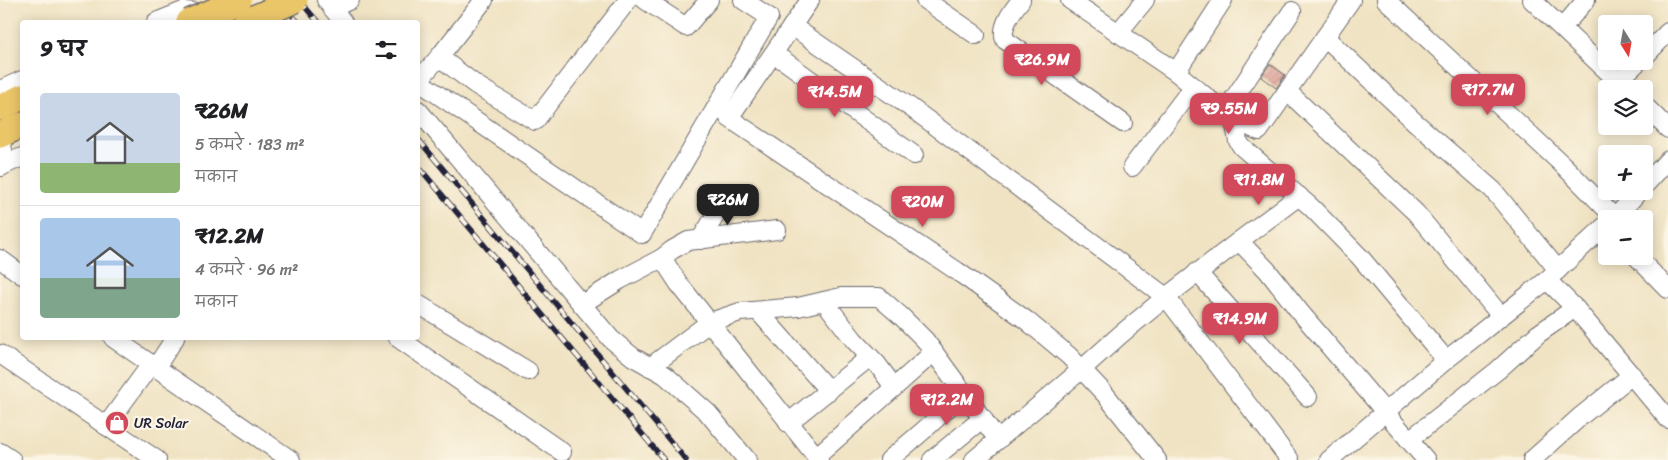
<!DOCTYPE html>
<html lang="hi">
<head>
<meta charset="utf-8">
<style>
  :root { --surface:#fff; --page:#f2f2f2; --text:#202124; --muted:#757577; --line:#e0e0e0; --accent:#d1495b }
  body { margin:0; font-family:Sriracha,"Playpen Sans Deva",sans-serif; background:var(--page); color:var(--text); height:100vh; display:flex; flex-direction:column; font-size:19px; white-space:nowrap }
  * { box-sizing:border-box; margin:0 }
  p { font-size:16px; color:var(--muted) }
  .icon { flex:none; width:28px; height:28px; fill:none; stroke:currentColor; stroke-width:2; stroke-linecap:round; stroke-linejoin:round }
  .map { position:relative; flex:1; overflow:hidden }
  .details { position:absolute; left:20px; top:20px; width:400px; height:320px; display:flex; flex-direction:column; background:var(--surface); border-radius:5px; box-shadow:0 2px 12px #0003 }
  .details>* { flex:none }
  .needle { width:32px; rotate:169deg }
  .fabs { position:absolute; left:1598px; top:15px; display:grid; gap:10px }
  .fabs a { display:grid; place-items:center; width:55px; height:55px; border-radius:5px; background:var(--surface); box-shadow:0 2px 12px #0003; font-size:25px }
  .price { position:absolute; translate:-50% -42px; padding:0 11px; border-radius:10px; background:var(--accent); color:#fff; font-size:16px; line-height:32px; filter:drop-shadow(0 1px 2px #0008) }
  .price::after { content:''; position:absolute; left:50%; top:30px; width:15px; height:11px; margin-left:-8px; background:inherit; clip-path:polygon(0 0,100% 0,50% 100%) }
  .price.current { background:#222; color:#fff }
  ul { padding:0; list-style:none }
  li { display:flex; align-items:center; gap:15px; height:125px; padding:0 20px }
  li+li { border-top:1px solid var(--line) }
  li span { display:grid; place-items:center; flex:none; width:140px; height:100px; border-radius:5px; color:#555 }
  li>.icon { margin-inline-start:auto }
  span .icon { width:60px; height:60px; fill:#fffc; stroke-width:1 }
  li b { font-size:21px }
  h2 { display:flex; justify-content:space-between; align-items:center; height:60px; padding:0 20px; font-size:21px }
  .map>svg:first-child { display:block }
  .building { fill:url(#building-hatch) }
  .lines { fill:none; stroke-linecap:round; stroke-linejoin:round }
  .minor-casing { stroke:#6a666b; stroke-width:20 }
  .highway-casing { stroke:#6a666b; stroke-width:28 }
  .minor { stroke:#fff; stroke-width:18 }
  .highway { stroke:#eac669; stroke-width:25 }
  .rail-casing { stroke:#22223b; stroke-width:5.5 }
  .rail { stroke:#fcf5e5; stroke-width:4; stroke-dasharray:11; stroke-linecap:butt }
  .highway-bridge-casing { stroke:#6a666b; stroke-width:28; stroke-linecap:butt }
  .highway-bridge { stroke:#eac669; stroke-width:25 }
  .labels { text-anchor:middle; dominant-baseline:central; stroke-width:4.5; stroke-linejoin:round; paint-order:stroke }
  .poi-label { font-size:14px; fill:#22223b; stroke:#fcf5e5; text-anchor:start }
</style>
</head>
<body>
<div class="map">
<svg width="1668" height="460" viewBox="0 0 1668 460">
  <defs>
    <pattern id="building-hatch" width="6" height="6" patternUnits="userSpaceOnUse" patternTransform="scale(1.25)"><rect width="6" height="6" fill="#de9d93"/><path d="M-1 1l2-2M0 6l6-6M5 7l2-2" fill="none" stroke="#b48079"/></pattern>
  </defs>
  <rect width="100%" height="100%" fill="#fcf5e5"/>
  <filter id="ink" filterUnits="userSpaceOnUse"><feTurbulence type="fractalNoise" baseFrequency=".02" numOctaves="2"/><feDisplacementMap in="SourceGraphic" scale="10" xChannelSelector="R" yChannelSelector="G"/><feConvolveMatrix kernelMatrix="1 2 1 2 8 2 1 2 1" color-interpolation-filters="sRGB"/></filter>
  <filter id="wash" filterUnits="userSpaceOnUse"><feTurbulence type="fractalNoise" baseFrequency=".0096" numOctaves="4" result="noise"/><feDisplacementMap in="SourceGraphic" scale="20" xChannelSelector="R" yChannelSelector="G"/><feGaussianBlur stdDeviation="1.12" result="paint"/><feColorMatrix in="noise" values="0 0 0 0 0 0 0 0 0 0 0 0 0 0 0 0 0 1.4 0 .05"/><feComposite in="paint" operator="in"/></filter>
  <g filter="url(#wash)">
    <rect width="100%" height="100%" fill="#f0e3c3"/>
    <g id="blocks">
      <polygon class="building" points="1270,64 1285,75 1276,88 1261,77"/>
    </g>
  </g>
  <g filter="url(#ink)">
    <use href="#blocks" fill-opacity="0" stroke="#6a666b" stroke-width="1"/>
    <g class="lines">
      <g class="minor-casing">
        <g id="minor">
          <polyline points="326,0 343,22"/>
          <polyline points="645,0 686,27 709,0"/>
          <polyline points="810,0 729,118 957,271 1026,320 1069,356 1105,394 1157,460"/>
          <polyline points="925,0 976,35"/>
          <path d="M 1021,0 C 1012,11 1000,27 1005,40 L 1123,123"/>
          <polyline points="1070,0 1176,72 1234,120 1259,131 1351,0"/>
          <polyline points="1386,0 1564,166 1615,218 1614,219"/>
          <polyline points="1532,0 1626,89"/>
          <polyline points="332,8 350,0"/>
          <polyline points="156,22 183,11 196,12 200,21"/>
          <polyline points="792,26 910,107 1166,297 1290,460"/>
          <polyline points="1562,28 1586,0"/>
          <polyline points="1118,33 1145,0"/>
          <polyline points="1325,37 1416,123 1493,190 1558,270"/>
          <polyline points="773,54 786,62 914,155"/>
          <polyline points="439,57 476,85 535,121 628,0"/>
          <polyline points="1644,57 1668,32"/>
          <polyline points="1176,72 1223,0"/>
          <polyline points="418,81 642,234 769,17 743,0"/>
          <polyline points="418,81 439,57 484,0"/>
          <polyline points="1618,81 1639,61"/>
          <polyline points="0,90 22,80"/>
          <polyline points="1287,91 1416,213 1501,316"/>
          <polyline points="1644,105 1668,129"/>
          <polyline points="418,110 611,339 633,357 665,375 708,413 747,460"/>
          <polyline points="1225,112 1292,11"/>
          <polyline points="1234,120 1238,141 1242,147 1311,207 1360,257 1446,360 1329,460"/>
          <polyline points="0,138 4,154 1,167"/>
          <polyline points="0,167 22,157"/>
          <polyline points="1132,167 1186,96 1195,88"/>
          <polyline points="1644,186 1668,160"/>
          <polyline points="1615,218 1639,191"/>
          <polyline points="700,240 729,194"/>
          <polyline points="1239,241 1299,196"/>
          <polyline points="1636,256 1668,289"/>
          <polyline points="662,258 672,250 688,241 777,230"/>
          <polyline points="0,259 22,275"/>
          <polyline points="1197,272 1308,397"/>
          <polyline points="1547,280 1575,308 1668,419"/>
          <polyline points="824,301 854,340 877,364 894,387"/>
          <polyline points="418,304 528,371"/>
          <polyline points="582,304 620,280 662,258 679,284 819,460"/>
          <polyline points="758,311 829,391"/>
          <polyline points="113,338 291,460"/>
          <polyline points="398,338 562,452"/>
          <polyline points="0,354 157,460"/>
          <polyline points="1446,360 1547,280 1606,225"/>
          <polyline points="156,367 175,338"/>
          <polyline points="650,367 710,322 740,312 798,307 841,297 879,297 902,317 925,340 998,440"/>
          <polyline points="788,423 870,357"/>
          <polyline points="106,426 151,364"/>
          <polyline points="1409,440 1498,370 1538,334 1575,308"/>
          <polyline points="0,452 12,460"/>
          <polyline points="816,457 934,352"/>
          <polyline points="889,460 924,430 964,393"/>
          <polyline points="932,460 983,418"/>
          <polyline points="974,460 1081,370 1120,335 1166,297 1239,241 1267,270 1300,312 1426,460"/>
          <polyline points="1532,460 1581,416 1632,375"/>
        </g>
      </g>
      <g class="highway-casing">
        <g id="highway">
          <polyline points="0,108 22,97"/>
          <polyline points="0,135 22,125"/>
        </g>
      </g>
      <use href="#minor" class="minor"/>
      <use href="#highway" class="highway"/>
      <g class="rail-casing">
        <g id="rail">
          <polyline points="279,0 298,22"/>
          <polyline points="299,0 318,22"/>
          <polyline points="418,139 686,460"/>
          <polyline points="418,166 664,460"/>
        </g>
      </g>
      <use href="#rail" class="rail"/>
      <g class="highway-bridge-casing">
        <g id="highway-bridge">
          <polyline points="189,22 239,0"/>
          <polyline points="245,22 295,0"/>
        </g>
      </g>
      <use href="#highway-bridge" class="highway-bridge"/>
    </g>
  </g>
  <defs>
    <g id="shop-disc" transform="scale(1.25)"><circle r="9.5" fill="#d1495b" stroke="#fcf5e5"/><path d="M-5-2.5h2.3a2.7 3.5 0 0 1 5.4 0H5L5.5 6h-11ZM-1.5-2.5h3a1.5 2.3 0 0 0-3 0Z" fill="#fff"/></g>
  </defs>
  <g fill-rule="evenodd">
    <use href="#shop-disc" x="117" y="423"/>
  </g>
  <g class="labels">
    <g class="poi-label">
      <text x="134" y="423">UR Solar</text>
    </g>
  </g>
</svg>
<div class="fabs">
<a><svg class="needle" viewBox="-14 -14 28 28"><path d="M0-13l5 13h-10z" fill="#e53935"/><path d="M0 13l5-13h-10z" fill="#757577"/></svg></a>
<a><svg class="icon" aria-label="layers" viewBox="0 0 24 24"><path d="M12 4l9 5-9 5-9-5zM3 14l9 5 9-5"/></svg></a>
<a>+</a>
<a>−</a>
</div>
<b class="price" style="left:1042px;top:86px">₹26.9M</b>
<b class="price" style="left:1488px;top:116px">₹17.7M</b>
<b class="price" style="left:835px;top:118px">₹14.5M</b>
<b class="price" style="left:1229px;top:135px">₹9.55M</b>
<b class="price" style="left:1259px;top:206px">₹11.8M</b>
<b class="price current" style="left:728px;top:226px">₹26M</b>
<b class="price" style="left:923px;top:228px">₹20M</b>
<b class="price" style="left:1240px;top:345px">₹14.9M</b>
<b class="price" style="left:947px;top:426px">₹12.2M</b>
<section class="details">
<h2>9 घर<svg class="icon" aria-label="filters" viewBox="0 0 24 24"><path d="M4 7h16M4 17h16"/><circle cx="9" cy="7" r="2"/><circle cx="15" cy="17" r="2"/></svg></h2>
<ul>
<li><span style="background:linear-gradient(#c9d6e8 70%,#8fb573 0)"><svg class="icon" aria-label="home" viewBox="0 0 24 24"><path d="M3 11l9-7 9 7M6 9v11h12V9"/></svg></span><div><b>₹26M</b><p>5 कमरे · 183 m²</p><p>मकान</p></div></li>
<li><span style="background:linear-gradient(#a9c7e8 60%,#7fa58c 0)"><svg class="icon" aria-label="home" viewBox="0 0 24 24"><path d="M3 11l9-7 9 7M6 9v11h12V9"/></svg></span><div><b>₹12.2M</b><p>4 कमरे · 96 m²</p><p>मकान</p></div></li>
</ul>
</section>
</div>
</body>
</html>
